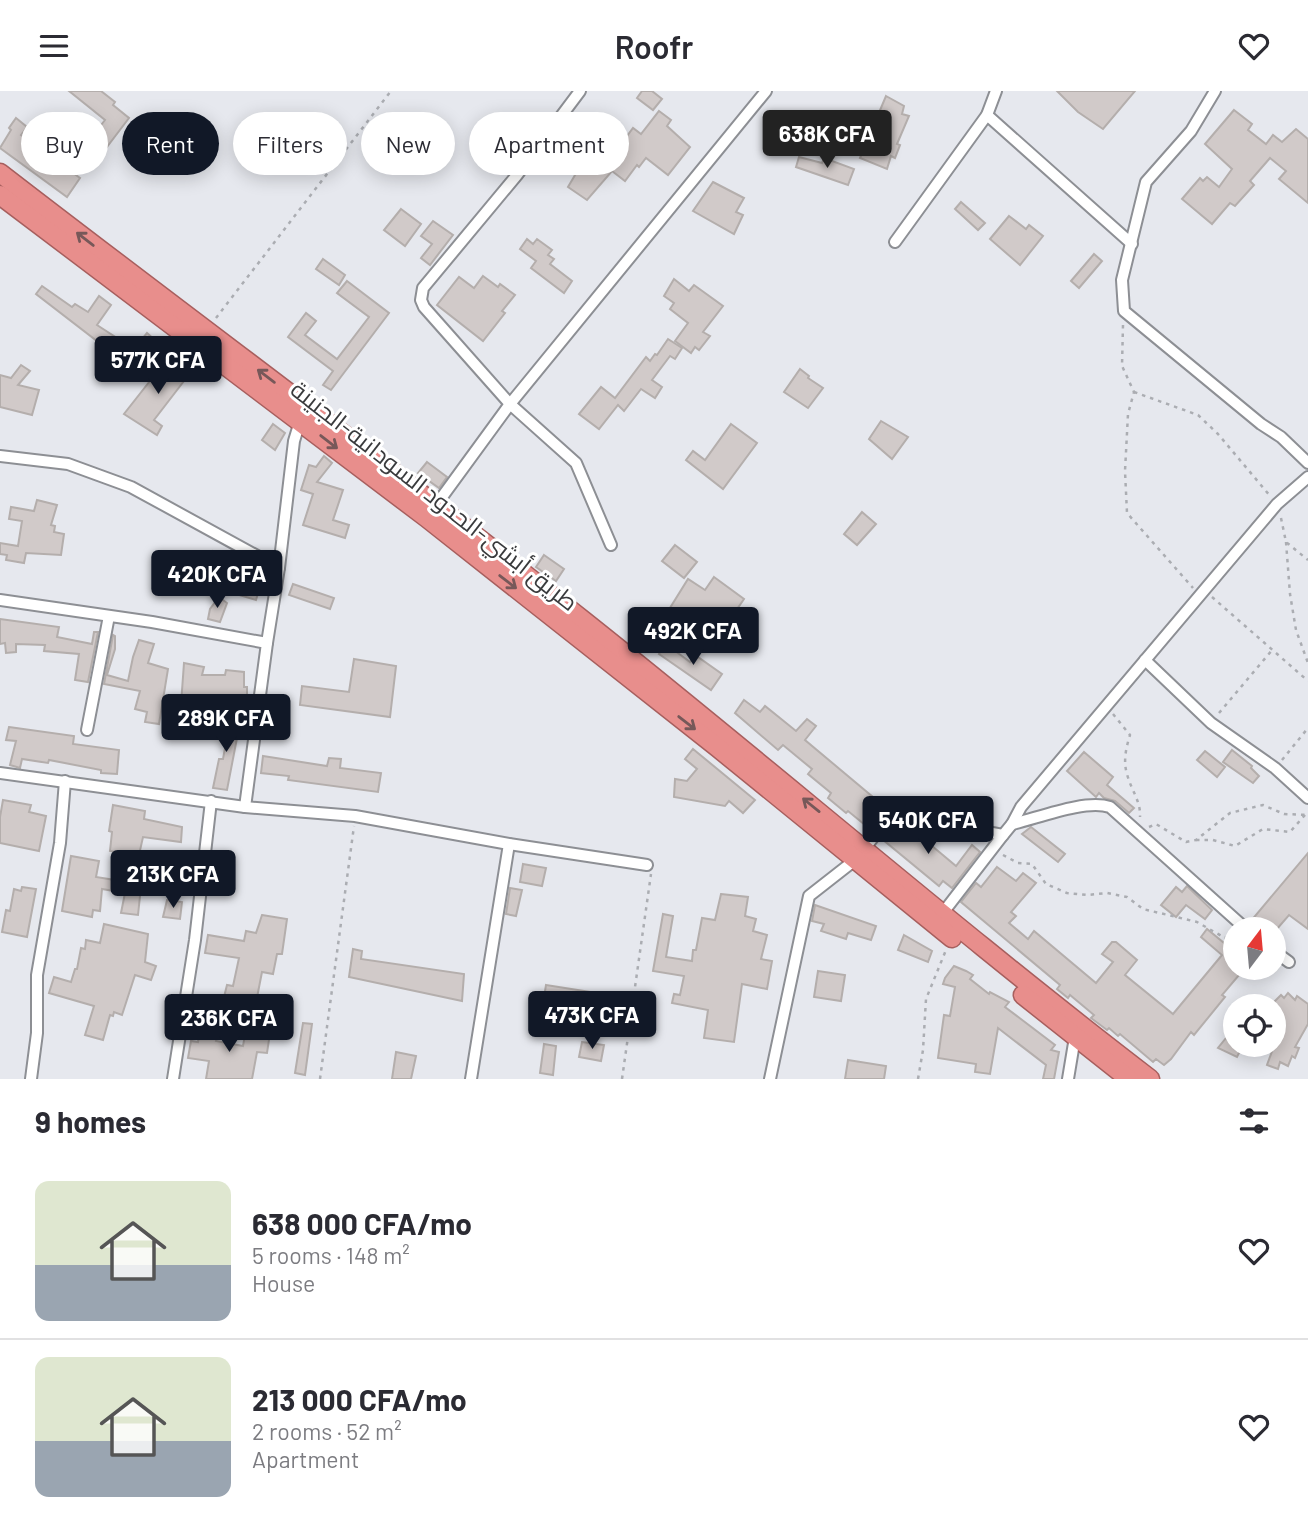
<!DOCTYPE html>
<html lang="en">
<head>
<meta charset="utf-8">
<style>
  :root { --surface:#fff; --page:#f2f2f3; --text:#2b2b33; --muted:#7c7c81; --line:#e1e1e2; --accent:#111827 }
  body { margin:0; font-family:Barlow,Cairo,sans-serif; background:var(--page); color:var(--text); height:100vh; display:flex; flex-direction:column; font-size:26px; white-space:nowrap }
  * { box-sizing:border-box; margin:0 }
  p { font-size:23px; color:var(--muted) }
  .icon { flex:none; width:38px; height:38px; fill:none; stroke:currentColor; stroke-width:2; stroke-linecap:round; stroke-linejoin:round }
  .map { position:relative; height:988px; overflow:hidden }
  .side { display:flex; flex-direction:column; background:var(--surface); flex:1 }
  .side>* { flex:none }
  .guide { position:absolute; left:21px; top:21px; width:700px; height:63px; display:flex; gap:14px }
  .needle { width:46px; rotate:16deg }
  .tools { position:absolute; left:1223px; top:826px; display:grid; gap:14px }
  .tools a { display:grid; place-items:center; width:63px; height:63px; border-radius:50%; background:var(--surface); box-shadow:0 4px 18px #0003; font-size:35px }
  .price { position:absolute; translate:-50% -60px; padding:0 16px; border-radius:7px; background:var(--accent); color:#fff; font-size:23px; line-height:46px; filter:drop-shadow(0 2px 4px #0008) }
  .price::after { content:''; position:absolute; left:50%; top:42px; width:21px; height:16px; margin-left:-10px; background:inherit; clip-path:polygon(0 0,100% 0,50% 100%) }
  .price.on { background:#222; color:#fff }
  ul { padding:0; list-style:none }
  li { display:flex; align-items:center; gap:21px; height:175px; padding:0 35px }
  li+li { border-top:2px solid var(--line) }
  li span { display:grid; place-items:center; flex:none; width:196px; height:140px; border-radius:14px; color:#555 }
  li>.icon { margin-inline-start:auto }
  span .icon { width:84px; height:84px; fill:#fffc; stroke-width:1 }
  li b { font-size:30px }
  h2 { display:flex; justify-content:space-between; align-items:center; height:84px; padding:0 35px; font-size:30px }
  .tag { padding:0 24px; border-radius:32px; background:var(--surface); box-shadow:0 4px 18px #0003; font-size:24px; line-height:63px }
  .tag.on { background:var(--accent); color:#fff }
  header { display:flex; justify-content:space-between; align-items:center; height:91px; padding:0 35px; background:var(--surface); font-size:32px; font-weight:600 }
  .map>svg:first-child { display:block }
  .building { fill:#d1cac9; stroke:#b4aeac; stroke-width:2 }
  .lines { fill:none; stroke-linecap:round; stroke-linejoin:round }
  .minor-casing { stroke:#8d8f94; stroke-width:14 }
  .trunk-casing { stroke:#a75f5e; stroke-width:21 }
  .path { stroke:#abadb2; stroke-width:2.5; stroke-dasharray:3.5 5; stroke-linecap:butt }
  .minor { stroke:#fff; stroke-width:10 }
  .trunk { stroke:#e88e8c; stroke-width:18 }
  .oneway { stroke:#775859 }
  .labels { text-anchor:middle; dominant-baseline:central; stroke-width:6; stroke-linejoin:round; paint-order:stroke }
  .street-label { font-size:24px; fill:#3a3b3d; stroke:#fff }
</style>
</head>
<body>
<header><svg class="icon" aria-label="menu" viewBox="0 0 24 24"><path d="M4 6h16M4 12h16M4 18h16"/></svg>Roofr<svg class="icon" aria-label="heart" viewBox="0 0 24 24"><path d="M12 20l-8-8c-3-5 5-10 8-4 3-6 11-1 8 4z"/></svg></header>
<div class="map">
<svg width="1308" height="988" viewBox="0 0 1308 988">
  <rect width="100%" height="100%" fill="#e6e8ee"/>
  <g class="building">
    <polygon points="69,0 101,0 115,11 113,14 129,27 97,69 80,55 87,46 90,48 105,29"/>
    <polygon points="642,0 652,0 662,8 653,19 637,7"/>
    <polygon points="1057,0 1135,0 1103,38 1078,21"/>
    <polygon points="886,5 904,15 902,23 909,25 897,53 900,54 895,67 891,65 887,78 860,67"/>
    <polygon points="1234,19 1252,33 1248,39 1266,53 1273,44 1282,51 1296,38 1308,48 1308,112 1279,88 1286,80 1270,67 1250,90 1254,94 1235,115 1230,112 1212,133 1182,108 1200,87 1203,90 1207,86 1219,96 1232,78 1205,53"/>
    <polygon points="659,20 671,29 667,35 690,56 668,84 646,67 639,76 637,74 625,90 612,80 587,109 568,96 578,79 567,72 583,51 593,59 600,49 603,51 615,35 627,45 633,37 641,43"/>
    <polygon points="16,27 27,36 21,44 80,87 67,106 0,57 11,39 9,37"/>
    <polygon points="799,66 822,72 824,67 854,78 848,94 796,76"/>
    <polygon points="713,91 744,107 736,121 743,124 734,143 693,120"/>
    <polygon points="961,111 985,132 978,139 955,118"/>
    <polygon points="401,118 421,133 405,155 384,139"/>
    <polygon points="1009,125 1026,138 1029,134 1043,145 1020,174 990,148"/>
    <polygon points="433,130 453,144 430,174 421,167 432,153 421,145"/>
    <polygon points="527,148 533,153 537,148 552,159 548,164 554,168 550,173 572,190 564,202 531,177 536,170 520,158"/>
    <polygon points="1094,163 1102,170 1079,197 1071,190"/>
    <polygon points="323,168 345,184 339,194 316,178"/>
    <polygon points="483,185 498,196 500,193 515,204 502,220 505,222 483,250 437,214 459,186 474,197"/>
    <polygon points="674,188 689,200 694,194 723,215 703,241 710,245 699,259 695,256 691,262 675,250 688,232 670,218 674,212 664,205"/>
    <polygon points="347,190 389,222 331,299 323,294 333,280 288,246 306,222 316,230 305,244 337,268 369,226 337,202"/>
    <polygon points="42,195 72,216 75,213 88,221 99,205 111,214 97,234 134,258 147,242 155,249 132,277 36,203"/>
    <polygon points="668,248 682,257 675,268 670,265 652,289 662,296 655,307 641,298 624,320 618,314 599,338 579,323 601,296 615,307 646,266 650,270 655,263 657,264"/>
    <polygon points="181,267 194,277 154,329 162,335 157,344 124,323 157,281 166,287"/>
    <polygon points="21,274 30,280 18,294 39,299 32,324 0,316 0,284 11,287"/>
    <polygon points="800,278 809,285 808,287 823,297 808,317 784,301"/>
    <polygon points="881,330 908,346 892,368 869,348"/>
    <polygon points="273,333 285,342 275,359 262,349"/>
    <polygon points="731,333 757,352 723,398 686,369 693,360 705,369"/>
    <polygon points="324,365 332,372 317,391 343,399 333,429 349,434 345,447 303,434 313,403 301,399 309,374 316,376"/>
    <polygon points="427,371 447,386 439,397 418,382"/>
    <polygon points="37,409 57,414 51,434 55,435 54,441 64,443 61,464 26,462 24,472 6,469 7,464 0,463 0,452 18,455 22,430 9,428 11,416 34,420"/>
    <polygon points="862,421 876,433 857,454 844,443"/>
    <polygon points="675,454 697,471 684,487 662,470"/>
    <polygon points="213,460 226,467 212,496 200,490 197,496 185,487 195,471 204,476"/>
    <polygon points="544,464 564,478 556,490 536,476"/>
    <polygon points="244,474 264,482 256,509 236,503"/>
    <polygon points="714,486 744,508 717,547 691,527 685,534 677,528 675,531 665,525 688,488 705,499"/>
    <polygon points="293,493 334,507 330,518 289,504"/>
    <polygon points="219,506 227,512 220,531 208,528 210,518"/>
    <polygon points="0,528 59,536 57,546 92,553 94,541 98,541 88,591 75,589 79,563 44,560 45,554 16,553 16,561 6,562 5,552 0,553"/>
    <polygon points="113,544 115,545 115,558 107,584 128,590 133,566 139,549 154,553 148,572 168,578 159,633 145,631 147,621 135,618 140,600 104,593"/>
    <polygon points="666,553 690,571 695,564 722,583 711,599 659,563"/>
    <polygon points="354,568 396,575 390,626 300,614 302,595 349,601"/>
    <polygon points="184,572 204,576 202,584 225,584 226,579 244,581 244,596 247,596 247,613 210,611 208,644 179,641"/>
    <polygon points="744,609 760,621 765,615 796,640 807,628 816,635 805,649 886,717 870,738 848,720 846,722 828,707 831,702 808,683 812,678 783,654 778,659 735,622"/>
    <polygon points="211,635 243,637 242,647 237,647 227,699 213,697 219,668 223,668 227,646 210,644"/>
    <polygon points="9,636 74,645 73,653 119,659 117,683 101,682 101,679 49,669 48,672 22,668 20,677 10,674 16,650 6,649"/>
    <polygon points="693,658 755,709 743,722 729,710 725,715 674,706 675,688 687,690 697,678 685,668"/>
    <polygon points="1232,659 1252,675 1251,677 1259,685 1253,692 1223,671"/>
    <polygon points="1205,660 1225,676 1217,686 1197,669"/>
    <polygon points="1084,661 1113,686 1107,694 1134,717 1129,722 1115,710 1104,707 1099,702 1096,706 1067,680"/>
    <polygon points="263,665 327,675 329,667 341,668 340,677 381,682 378,701 288,689 289,685 261,682"/>
    <polygon points="3,709 31,714 29,721 46,725 39,760 0,752 0,726"/>
    <polygon points="113,714 145,720 144,728 182,736 181,751 143,746 134,786 142,786 138,824 121,822 125,802 102,798 100,820 93,819 92,826 62,820 71,765 99,770 96,786 115,789 122,762 110,760 112,741 109,740"/>
    <polygon points="895,731 913,739 956,775 972,754 980,761 952,797 943,790 939,795 882,748"/>
    <polygon points="1031,736 1065,763 1058,771 1022,743"/>
    <polygon points="1308,762 1308,838 1289,824 1277,838 1254,838 1250,831"/>
    <polygon points="523,773 546,777 542,795 520,791"/>
    <polygon points="997,776 1016,790 1023,782 1036,792 1011,821 1016,825 1009,832 1028,848 1034,840 1096,892 1113,871 1102,863 1112,851 1116,851 1137,869 1125,884 1173,923 1222,864 1201,846 1207,838 1229,856 1236,848 1236,877 1245,877 1222,904 1225,906 1194,944 1191,941 1171,968 1164,974 1156,968 1153,971 1120,943 1118,945 1109,937 1107,939 1091,927 1094,924 1070,904 1068,907 1057,898 1060,894 961,811 976,792 981,796"/>
    <polygon points="1187,795 1212,819 1205,828 1186,814 1176,826 1161,814 1176,796 1182,801"/>
    <polygon points="22,796 36,798 27,846 2,841 6,819 10,820 14,798 21,800"/>
    <polygon points="510,797 522,799 516,825 506,823"/>
    <polygon points="721,803 748,806 745,825 756,828 753,840 767,844 761,868 772,870 767,898 742,893 734,951 704,947 708,919 672,912 674,903 680,904 684,885 653,880 663,823 673,825 666,866 692,870 693,859 696,859 702,827 715,829"/>
    <polygon points="167,809 182,811 180,828 163,826"/>
    <polygon points="815,814 876,835 871,849 848,842 846,848 821,840 824,833 812,830"/>
    <polygon points="262,824 287,828 282,863 277,863 273,883 262,881 252,932 223,926 225,915 222,914 227,894 233,895 239,867 205,862 208,844 244,850 246,840 256,842"/>
    <polygon points="104,833 148,843 145,871 156,875 151,889 135,884 122,924 114,921 113,925 110,924 103,949 85,944 94,915 49,902 54,886 71,891 75,878 77,878 81,857 85,858 86,849 100,852"/>
    <polygon points="904,844 932,860 928,871 898,859"/>
    <polygon points="353,858 362,860 361,868 464,883 462,910 349,886"/>
    <polygon points="954,875 966,880 973,884 970,888 989,903 990,901 1009,911 1005,916 1055,954 1051,959 1059,961 1054,988 1043,988 1046,974 998,937 990,983 975,981 976,973 938,967 944,924 950,925 955,896 943,893 945,887"/>
    <polygon points="818,880 845,884 841,910 814,906"/>
    <polygon points="546,894 610,904 608,915 563,908 559,934 540,931"/>
    <polygon points="1288,902 1295,909 1297,905 1308,913 1308,933 1295,956 1299,957 1295,967 1292,965 1288,975 1280,971 1278,978 1267,974 1274,955 1274,911 1281,904 1284,907"/>
    <polygon points="303,932 312,933 305,984 295,982"/>
    <polygon points="201,935 219,938 216,950 243,955 246,938 270,942 267,962 257,961 252,988 206,988 209,970 188,967 191,950 198,951"/>
    <polygon points="1236,942 1236,955 1241,958 1237,966 1218,957 1226,947 1229,949"/>
    <polygon points="582,951 604,954 601,970 579,966"/>
    <polygon points="544,953 556,955 553,984 540,982"/>
    <polygon points="396,961 416,965 411,988 392,988"/>
    <polygon points="848,969 886,975 884,988 845,988"/>
  </g>
  <g class="lines">
    <g class="minor-casing">
      <g id="minor">
        <polyline points="580,0 517,84 423,197 421,209 424,216 510,313 576,372 611,454"/>
        <polyline points="1215,0 1191,40 1146,91 1122,189 1124,220 1261,333 1281,346 1308,372"/>
        <polyline points="987,24 1132,153"/>
        <polyline points="895,151 987,24 996,0"/>
        <polyline points="0,365 68,373 131,396 279,477 267,552"/>
        <polyline points="434,417 510,313 766,0"/>
        <polyline points="279,477 294,350 301,327"/>
        <polyline points="0,509 152,531 267,552 245,716"/>
        <polyline points="1145,569 1211,632 1275,677 1308,707"/>
        <polyline points="87,639 109,525"/>
        <polyline points="0,682 245,716 355,725 509,753 647,774"/>
        <path d="M 1012,733 C 1038,727 1085,708 1110,716 L 1246,838"/>
        <polyline points="865,757 893,721 917,732 938,732 1003,744 1012,733 1021,716 1277,413 1308,386"/>
        <polyline points="942,823 1003,744"/>
        <polyline points="1274,860 1289,871"/>
        <polyline points="31,988 37,942 37,884 60,752 65,690"/>
        <polyline points="173,988 195,849 211,710"/>
        <polyline points="471,988 509,753"/>
        <polyline points="770,988 809,805 855,769"/>
        <polyline points="1068,988 1075,946"/>
      </g>
    </g>
    <g class="trunk-casing">
      <g id="trunk">
        <path d="M 0,82 C 194,232 392,377 584,530 C 774,681 957,840 1150,988"/>
        <polyline points="0,104 427,427 717,656 952,847"/>
        <polyline points="1023,904 1129,988"/>
      </g>
    </g>
    <g class="path">
      <polyline points="216,227 391,0"/>
      <polyline points="1123,234 1122,275 1134,301 1128,323 1125,380 1127,422 1193,497"/>
      <polyline points="1134,301 1198,324 1218,343 1271,406"/>
      <polyline points="1281,427 1286,451 1308,469"/>
      <polyline points="1286,451 1290,503 1296,539 1308,572"/>
      <polyline points="1212,506 1308,590"/>
      <polyline points="1219,622 1273,558"/>
      <path d="M 1113,623 L 1130,644 C 1126,657 1123,670 1127,683 C 1131,699 1141,710 1140,726"/>
      <polyline points="1282,669 1308,637"/>
      <polyline points="1149,736 1156,733 1186,751 1196,749 1230,722 1263,714 1284,723 1308,724"/>
      <polyline points="1196,749 1213,749 1235,755 1263,738 1290,741 1305,724"/>
      <polyline points="1003,764 1018,772 1032,773 1046,793 1067,802 1087,804 1107,802 1127,806 1143,818 1197,831 1225,847 1233,841"/>
      <polyline points="320,988 354,735"/>
      <polyline points="622,988 651,783"/>
      <polyline points="918,988 923,959 926,908 946,859"/>
    </g>
    <use href="#minor" class="minor"/>
    <use href="#trunk" class="trunk"/>
  </g>
  <defs><path id="oneway-shaft" d="M-6 0H5M1.5-3L5.5 0L1.5 3" fill="none" stroke-width="1.6" stroke-linecap="round" stroke-linejoin="round" transform="scale(1.75)"/></defs>
  <g class="oneway">
    <use href="#oneway-shaft" transform="translate(85 148) rotate(-142)"/>
    <use href="#oneway-shaft" transform="translate(266 285) rotate(-143)"/>
    <use href="#oneway-shaft" transform="translate(329 351) rotate(38)"/>
    <use href="#oneway-shaft" transform="translate(508 491) rotate(38)"/>
    <use href="#oneway-shaft" transform="translate(687 632) rotate(38)"/>
    <use href="#oneway-shaft" transform="translate(811 714) rotate(-141)"/>
  </g>
  <g class="labels">
    <g class="street-label">
      <text transform="translate(435 404) rotate(38)">طريق أبشي-الحدود السودانية-الجنينة</text>
    </g>
  </g>
</svg>
<div class="tools">
<a><svg class="needle" viewBox="-14 -14 28 28"><path d="M0-13l5 13h-10z" fill="#e53935"/><path d="M0 13l5-13h-10z" fill="#7c7c81"/></svg></a>
<a><svg class="icon" aria-label="locate" viewBox="0 0 24 24"><circle cx="12" cy="12" r="6"/><path d="M12 2v4M12 18v4M2 12h4M18 12h4"/></svg></a>
</div>
<b class="price on" style="left:827px;top:79px">638K CFA</b>
<b class="price" style="left:158px;top:305px">577K CFA</b>
<b class="price" style="left:217px;top:519px">420K CFA</b>
<b class="price" style="left:693px;top:576px">492K CFA</b>
<b class="price" style="left:226px;top:663px">289K CFA</b>
<b class="price" style="left:928px;top:765px">540K CFA</b>
<b class="price" style="left:173px;top:819px">213K CFA</b>
<b class="price" style="left:592px;top:960px">473K CFA</b>
<b class="price" style="left:229px;top:963px">236K CFA</b>
<div class="guide">
<a class="tag">Buy</a>
<a class="tag on">Rent</a>
<a class="tag">Filters</a>
<a class="tag">New</a>
<a class="tag">Apartment</a>
</div>
</div>
<section class="side">
<h2>9 homes<svg class="icon" aria-label="filters" viewBox="0 0 24 24"><path d="M4 7h16M4 17h16"/><circle cx="9" cy="7" r="2"/><circle cx="15" cy="17" r="2"/></svg></h2>
<ul>
<li><span style="background:linear-gradient(#dfe7d0 60%,#9aa5b1 0)"><svg class="icon" aria-label="home" viewBox="0 0 24 24"><path d="M3 11l9-7 9 7M6 9v11h12V9"/></svg></span><div><b>638 000 CFA/mo</b><p>5 rooms · 148 m²</p><p>House</p></div><svg class="icon" aria-label="heart" viewBox="0 0 24 24"><path d="M12 20l-8-8c-3-5 5-10 8-4 3-6 11-1 8 4z"/></svg></li>
<li><span style="background:linear-gradient(#dfe7d0 60%,#9aa5b1 0)"><svg class="icon" aria-label="home" viewBox="0 0 24 24"><path d="M3 11l9-7 9 7M6 9v11h12V9"/></svg></span><div><b>213 000 CFA/mo</b><p>2 rooms · 52 m²</p><p>Apartment</p></div><svg class="icon" aria-label="heart" viewBox="0 0 24 24"><path d="M12 20l-8-8c-3-5 5-10 8-4 3-6 11-1 8 4z"/></svg></li>
</ul>
</section>
</body>
</html>
